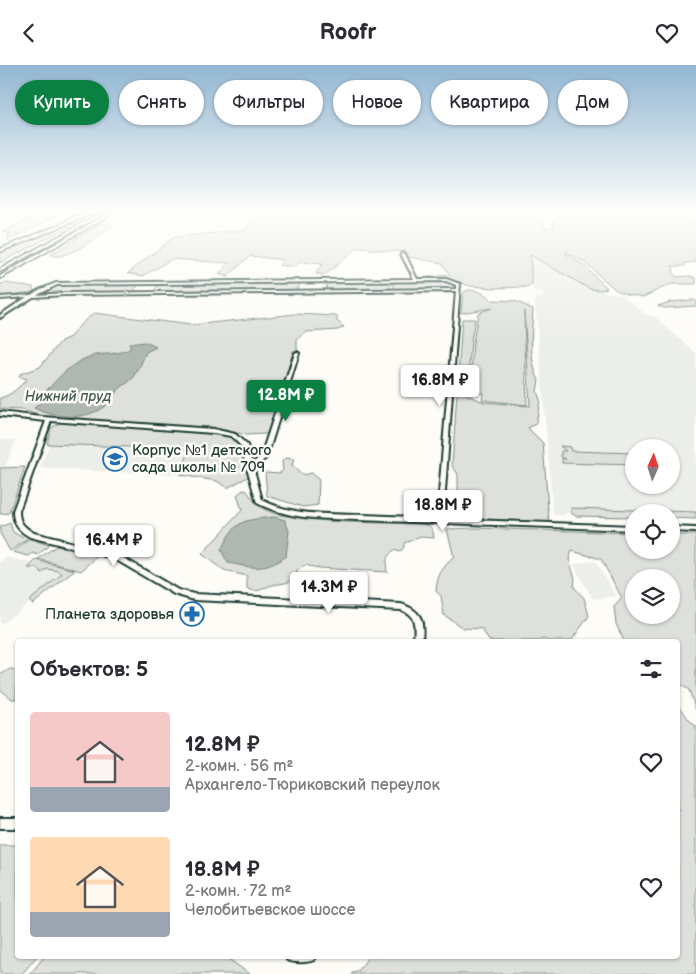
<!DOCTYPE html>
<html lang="ru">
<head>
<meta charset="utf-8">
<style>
  :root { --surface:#fff; --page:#f2f2f3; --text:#2b2b33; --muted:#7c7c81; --accent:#0b8043 }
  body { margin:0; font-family:"Balsamiq Sans",sans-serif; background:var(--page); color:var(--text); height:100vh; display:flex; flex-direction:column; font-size:19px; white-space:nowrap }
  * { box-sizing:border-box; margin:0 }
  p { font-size:16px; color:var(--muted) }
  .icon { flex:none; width:28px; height:28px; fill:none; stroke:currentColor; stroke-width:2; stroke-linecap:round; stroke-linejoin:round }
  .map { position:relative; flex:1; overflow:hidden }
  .drawer { position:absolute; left:15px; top:574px; width:665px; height:320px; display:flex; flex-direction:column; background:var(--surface); border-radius:5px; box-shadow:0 1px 4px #0004 }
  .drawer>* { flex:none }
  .hud { position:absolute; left:15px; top:15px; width:666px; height:45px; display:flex; gap:10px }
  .needle { width:32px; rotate:3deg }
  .fabs { position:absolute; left:625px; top:374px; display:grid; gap:10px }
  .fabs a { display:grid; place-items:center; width:55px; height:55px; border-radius:50%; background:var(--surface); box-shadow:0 1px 4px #0004; font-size:25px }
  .price { position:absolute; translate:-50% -42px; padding:0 11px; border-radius:5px; background:#fff; color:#222; font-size:16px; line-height:32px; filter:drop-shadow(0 1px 2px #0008) }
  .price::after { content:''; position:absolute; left:50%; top:30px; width:15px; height:11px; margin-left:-8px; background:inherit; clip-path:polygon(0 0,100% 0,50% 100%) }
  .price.selected { background:var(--accent); color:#fff }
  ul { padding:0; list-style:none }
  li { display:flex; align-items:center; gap:15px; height:125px; padding:0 15px }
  li span { display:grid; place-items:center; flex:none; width:140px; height:100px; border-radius:5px; color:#555 }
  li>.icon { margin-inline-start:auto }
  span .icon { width:60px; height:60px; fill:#fffc; stroke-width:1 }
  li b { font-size:21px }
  h2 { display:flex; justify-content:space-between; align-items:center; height:60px; padding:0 15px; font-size:21px }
  .chip { padding:0 18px; border-radius:22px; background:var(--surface); box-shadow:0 1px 4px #0004; font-size:18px; line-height:45px }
  .chip.selected { background:var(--accent); color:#fff }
  header { display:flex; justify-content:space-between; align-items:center; height:65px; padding:0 15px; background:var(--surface); font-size:22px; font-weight:700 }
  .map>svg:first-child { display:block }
  .built { fill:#eceee9; fill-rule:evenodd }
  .green { fill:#dde0db; stroke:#7e8e88; fill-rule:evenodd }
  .water { fill:#aeb8b1; stroke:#75877f }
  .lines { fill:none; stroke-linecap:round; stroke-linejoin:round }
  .minor-casing { stroke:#1f3d34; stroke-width:4 }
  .major-casing { stroke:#1f3d34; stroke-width:3 }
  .highway-casing { stroke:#1f3d34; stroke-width:3 }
  .minor { fill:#fdfcf7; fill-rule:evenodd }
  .major { fill:#fdfcf7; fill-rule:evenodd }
  .highway { fill:#fdfcf7; fill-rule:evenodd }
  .labels { text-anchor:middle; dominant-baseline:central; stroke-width:5; stroke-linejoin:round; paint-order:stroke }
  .far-water-label { font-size:14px; font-style:italic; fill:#435c53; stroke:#fdfcf7 }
  .poi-label { font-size:15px; fill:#1f3d34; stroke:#fdfcf7; text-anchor:start }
</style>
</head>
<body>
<header><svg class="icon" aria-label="back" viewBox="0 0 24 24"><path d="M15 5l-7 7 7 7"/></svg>Roofr<svg class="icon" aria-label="heart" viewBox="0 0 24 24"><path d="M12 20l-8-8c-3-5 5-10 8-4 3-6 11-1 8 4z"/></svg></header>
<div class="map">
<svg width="696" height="909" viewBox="0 0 696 909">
  <rect width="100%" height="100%" fill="#fdfcf7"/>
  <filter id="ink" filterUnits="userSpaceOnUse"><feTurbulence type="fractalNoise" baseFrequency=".02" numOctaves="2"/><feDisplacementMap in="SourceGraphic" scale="10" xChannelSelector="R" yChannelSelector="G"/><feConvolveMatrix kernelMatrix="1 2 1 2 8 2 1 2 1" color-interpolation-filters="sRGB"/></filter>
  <g filter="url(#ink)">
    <g class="built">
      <path d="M 530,191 L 590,224 L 622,230 L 646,250 L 654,251 L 696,288 L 696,454 L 671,453 L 671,448 L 634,448 L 634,452 L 618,453 L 576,451 L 572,448 L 565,448 L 564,451 L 553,450 L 535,233 L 543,233 L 542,227 L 533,226 ZM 634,382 L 671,382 L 671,420 L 634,420 Z"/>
      <polygon points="0,374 16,375 0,414"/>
      <polygon points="50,378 191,384 180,410 40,403"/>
      <polygon points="7,492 66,508 2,559 0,558 0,497"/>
      <polygon points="595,496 616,531 593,534 573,499"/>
    </g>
    <g class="green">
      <polygon points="64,147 21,169 16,169 19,170 8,175 8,170 11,168 2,167 22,157 31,155 26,154 42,148"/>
      <polygon points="256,147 543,147 544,149 534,150 542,154 545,163 555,162 552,159 554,155 559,154 550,147 679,147 696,158 696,197 685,198 685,201 672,201 674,205 672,208 677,212 689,211 696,213 696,219 671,219 643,232 626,229 616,225 584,197 566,187 567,190 583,200 607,223 601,225 590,224 530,190 532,220 528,222 496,223 470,221 446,213 420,213 450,210 442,198 409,192 406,187 357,183 325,210 316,209 322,199 300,197 295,202 279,200 283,195 250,191 227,212 219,209 229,198 172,194 143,211 128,208 174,172 245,165"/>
      <polygon points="85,153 0,198 0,188"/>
      <path d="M 99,159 L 113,160 C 100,170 66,197 50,190 Z"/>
      <polygon points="451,216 456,220 456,223 396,225 394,224 394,219 390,219 391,225 326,226 327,217"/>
      <polygon points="298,217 300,219 298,223 292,226 154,227 159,218"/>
      <polygon points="5,218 33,222 34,227 0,231 0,219"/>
      <polygon points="136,218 138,220 134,226 129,228 41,228 57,220"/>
      <path d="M 468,225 C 476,225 487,229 492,235 L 515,236 L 533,244 C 532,266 528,295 539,315 L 537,326 L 540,335 L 536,359 L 528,363 L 543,378 L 549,457 L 464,453 L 449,446 L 450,441 L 458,436 L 458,409 L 452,401 L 462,254 L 475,254 L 471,275 L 467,330 L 484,337 L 530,341 L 524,246 L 527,340 L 482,335 L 483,328 L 470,326 L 473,277 L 478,248 L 492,243 L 461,248 L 463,228 Z"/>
      <polygon points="692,235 696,236 696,241 665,243 658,241 670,237"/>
      <path d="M 94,248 L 191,260 L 296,249 L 336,251 L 338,253 L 336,255 L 344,262 L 338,265 L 306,267 L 297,275 L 297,285 L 293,286 L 271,363 L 266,369 L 246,370 L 214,363 L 41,351 L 22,345 L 0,344 L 0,333 C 12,330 19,322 27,314 L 19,312 L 20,309 L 40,302 L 61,276 L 70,272 L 82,258 Z"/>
      <path d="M 61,357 L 225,370 C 245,377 245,394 248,412 L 227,423 L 217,416 L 180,410 L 190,384 L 47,379 L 51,363 Z"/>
      <polygon points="560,381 570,382 571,386 634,388 634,400 562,398 562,394 566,394 561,392 561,386 566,386"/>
      <polygon points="285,393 294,394 292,401 302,410 311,408 319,415 318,440 303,442 267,431 265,407 280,408 283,405 282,396"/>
      <polygon points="25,402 9,448 0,449 0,403"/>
      <path d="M 243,425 L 247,426 C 251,432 256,439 262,443 C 289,460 387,457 423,459 C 432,460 433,465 434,473 L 421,472 L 404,478 L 404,482 L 400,487 L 394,485 C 385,492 386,497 387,507 L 318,503 L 305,500 L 297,506 L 296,513 C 288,519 282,518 273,520 C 263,522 258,530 247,523 L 247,511 L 224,506 L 202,489 L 242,445 L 237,430 Z"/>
      <polygon points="571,443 696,447 696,454 671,453 671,448 634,448 634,452 576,451 571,448"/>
      <polygon points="10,458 13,467 27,475 10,486 0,468 0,462"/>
      <path d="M 474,463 L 634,468 L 634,485 L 671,485 L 671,470 L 696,470 L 696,645 L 689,625 L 678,618 L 678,576 L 624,576 L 616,559 L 614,542 L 622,533 L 601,494 L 572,486 L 569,494 L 575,514 L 574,522 L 584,533 L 589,551 L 571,576 L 548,576 L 543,574 L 539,576 L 489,576 L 482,564 L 463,563 L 444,550 L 441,531 L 436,526 C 437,510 442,503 454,492 L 447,464 ZM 671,512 L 671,550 L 634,550 L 634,512 Z"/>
      <polygon points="30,474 49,480 38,490 33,488 29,491 13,487"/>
      <polygon points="56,481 98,491 81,506 38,494"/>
      <polygon points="36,495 75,505 33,539 29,536 62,509 59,506 47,504 42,508 38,503 28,503"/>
      <polygon points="10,604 17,605 16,634 12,634 0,624 0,610"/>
      <path d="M 678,641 C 686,647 687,656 696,661 L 696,909 L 351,909 L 359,905 L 369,891 L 678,891 Z"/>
      <polygon points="0,780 17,780 18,891 37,891 22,909 0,909"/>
      <polygon points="45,891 224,891 250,909 30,909"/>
    </g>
    <g class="water">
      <path d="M 145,277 L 156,282 L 146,287 L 138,306 L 135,308 L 135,311 C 130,317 122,321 117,326 C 113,331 111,337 105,341 C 86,356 54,353 34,343 L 44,335 L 40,330 C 43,327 46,326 49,323 C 61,310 72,298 89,292 C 103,287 120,291 131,283 L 129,279 Z"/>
      <path d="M 274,452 L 285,455 L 289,466 L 286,491 C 264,507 254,503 228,498 L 221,485 C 235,455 242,455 274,452 Z"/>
    </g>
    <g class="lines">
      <g class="minor-casing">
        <g id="minor">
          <polygon points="81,147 85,147 66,159 64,158"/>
          <path d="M 403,188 L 405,189 L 417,214 L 446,214 L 460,219 L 443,454 L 634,461 L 634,465 L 331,454 C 305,453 280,450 257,438 L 241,381 L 231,371 L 213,368 L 51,356 L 19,446 C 19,458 24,462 34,468 L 117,489 L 178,525 L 194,529 L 401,539 C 422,546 424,555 422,576 L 414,576 C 415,561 417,551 401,545 L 194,535 L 174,529 L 113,493 L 30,472 C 19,466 13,459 13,446 L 46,356 L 0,351 L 0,347 L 42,352 L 213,364 L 235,369 L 247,380 L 252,398 L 254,397 L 261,391 L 295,288 L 297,287 L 299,288 L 267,392 L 258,400 L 253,401 L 262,435 C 293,451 329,449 364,450 C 388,451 413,452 437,453 L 456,226 L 65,230 L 33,232 L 0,253 L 0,250 L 27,232 L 0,234 L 0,232 L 31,230 L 39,225 L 56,218 L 414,214 L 401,189 ZM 446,216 L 456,220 L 456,224 L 65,228 L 37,230 L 57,220 Z"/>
          <polygon points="671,462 696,463 696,467 671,466"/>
          <rect x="0" y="753" width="18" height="10"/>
          <path d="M 286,891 L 315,891 L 314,895 C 307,898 294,898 287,895 Z"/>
        </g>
      </g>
      <g class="major-casing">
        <polygon id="major" points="110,147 115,147 0,214 0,211"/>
      </g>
      <g class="highway-casing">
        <g id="highway">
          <polygon points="90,147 96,147 0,187 0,184"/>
          <polygon points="102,147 107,147 0,207 0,204"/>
        </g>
      </g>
      <use href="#minor" class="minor"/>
      <use href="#major" class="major"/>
      <use href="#highway" class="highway"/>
    </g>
  </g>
  <linearGradient id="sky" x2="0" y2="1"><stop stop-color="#91b6d2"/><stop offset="0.53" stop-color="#fefefb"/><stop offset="1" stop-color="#fefefb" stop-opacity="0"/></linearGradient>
  <rect width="696" height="275" fill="url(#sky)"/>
  <defs>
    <g id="school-ring" transform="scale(1.25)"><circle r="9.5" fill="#fdfcf7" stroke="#1f6fb2" stroke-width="1.5"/><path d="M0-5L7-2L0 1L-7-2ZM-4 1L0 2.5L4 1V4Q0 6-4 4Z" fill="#1f6fb2"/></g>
    <g id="pharmacy-ring" transform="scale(1.25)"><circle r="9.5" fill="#fdfcf7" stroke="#1f6fb2" stroke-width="1.5"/><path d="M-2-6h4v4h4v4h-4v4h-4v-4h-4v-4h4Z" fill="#1f6fb2"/></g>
  </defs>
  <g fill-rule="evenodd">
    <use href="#school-ring" x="115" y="394"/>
    <use href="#pharmacy-ring" x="192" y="549"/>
  </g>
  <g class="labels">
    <g class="far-water-label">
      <text x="68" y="331">Нижний пруд</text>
    </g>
    <g class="poi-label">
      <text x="132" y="385">Корпус №1 детского<tspan x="132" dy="17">сада школы № 709</tspan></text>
      <text x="174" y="549" text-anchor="end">Планета здоровья</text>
    </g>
  </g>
</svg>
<div class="fabs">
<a><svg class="needle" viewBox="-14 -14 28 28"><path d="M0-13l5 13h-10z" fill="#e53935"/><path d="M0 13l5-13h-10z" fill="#7c7c81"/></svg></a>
<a><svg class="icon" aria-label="locate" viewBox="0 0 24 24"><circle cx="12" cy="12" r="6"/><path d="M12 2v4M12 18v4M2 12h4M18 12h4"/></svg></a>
<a><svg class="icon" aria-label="layers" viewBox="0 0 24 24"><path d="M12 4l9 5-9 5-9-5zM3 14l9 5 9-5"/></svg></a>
</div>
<b class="price" style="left:440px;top:342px">16.8M ₽</b>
<b class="price selected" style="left:286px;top:357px">12.8M ₽</b>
<b class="price" style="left:443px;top:467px">18.8M ₽</b>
<b class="price" style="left:114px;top:502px">16.4M ₽</b>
<b class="price" style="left:329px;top:549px">14.3M ₽</b>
<div class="hud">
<a class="chip selected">Купить</a>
<a class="chip">Снять</a>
<a class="chip">Фильтры</a>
<a class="chip">Новое</a>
<a class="chip">Квартира</a>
<a class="chip">Дом</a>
</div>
<section class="drawer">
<h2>Объектов: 5<svg class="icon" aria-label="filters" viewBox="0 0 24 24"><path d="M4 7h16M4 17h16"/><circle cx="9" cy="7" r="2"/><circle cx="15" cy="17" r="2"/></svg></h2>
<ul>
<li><span style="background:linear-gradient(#f6c9c9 75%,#9aa5b1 0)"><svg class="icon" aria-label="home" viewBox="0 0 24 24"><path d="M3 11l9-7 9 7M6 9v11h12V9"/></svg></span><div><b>12.8M ₽</b><p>2-комн. · 56 m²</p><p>Архангело-Тюриковский переулок</p></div><svg class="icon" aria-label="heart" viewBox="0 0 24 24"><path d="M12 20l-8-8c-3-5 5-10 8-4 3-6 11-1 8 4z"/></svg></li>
<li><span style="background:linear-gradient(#ffd9b3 75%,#9aa5b1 0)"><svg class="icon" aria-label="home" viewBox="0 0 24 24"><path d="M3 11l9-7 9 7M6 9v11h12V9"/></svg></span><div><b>18.8M ₽</b><p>2-комн. · 72 m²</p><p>Челобитьевское шоссе</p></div><svg class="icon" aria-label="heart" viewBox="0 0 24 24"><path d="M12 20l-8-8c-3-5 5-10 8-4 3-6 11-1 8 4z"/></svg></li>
</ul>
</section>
</div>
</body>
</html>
